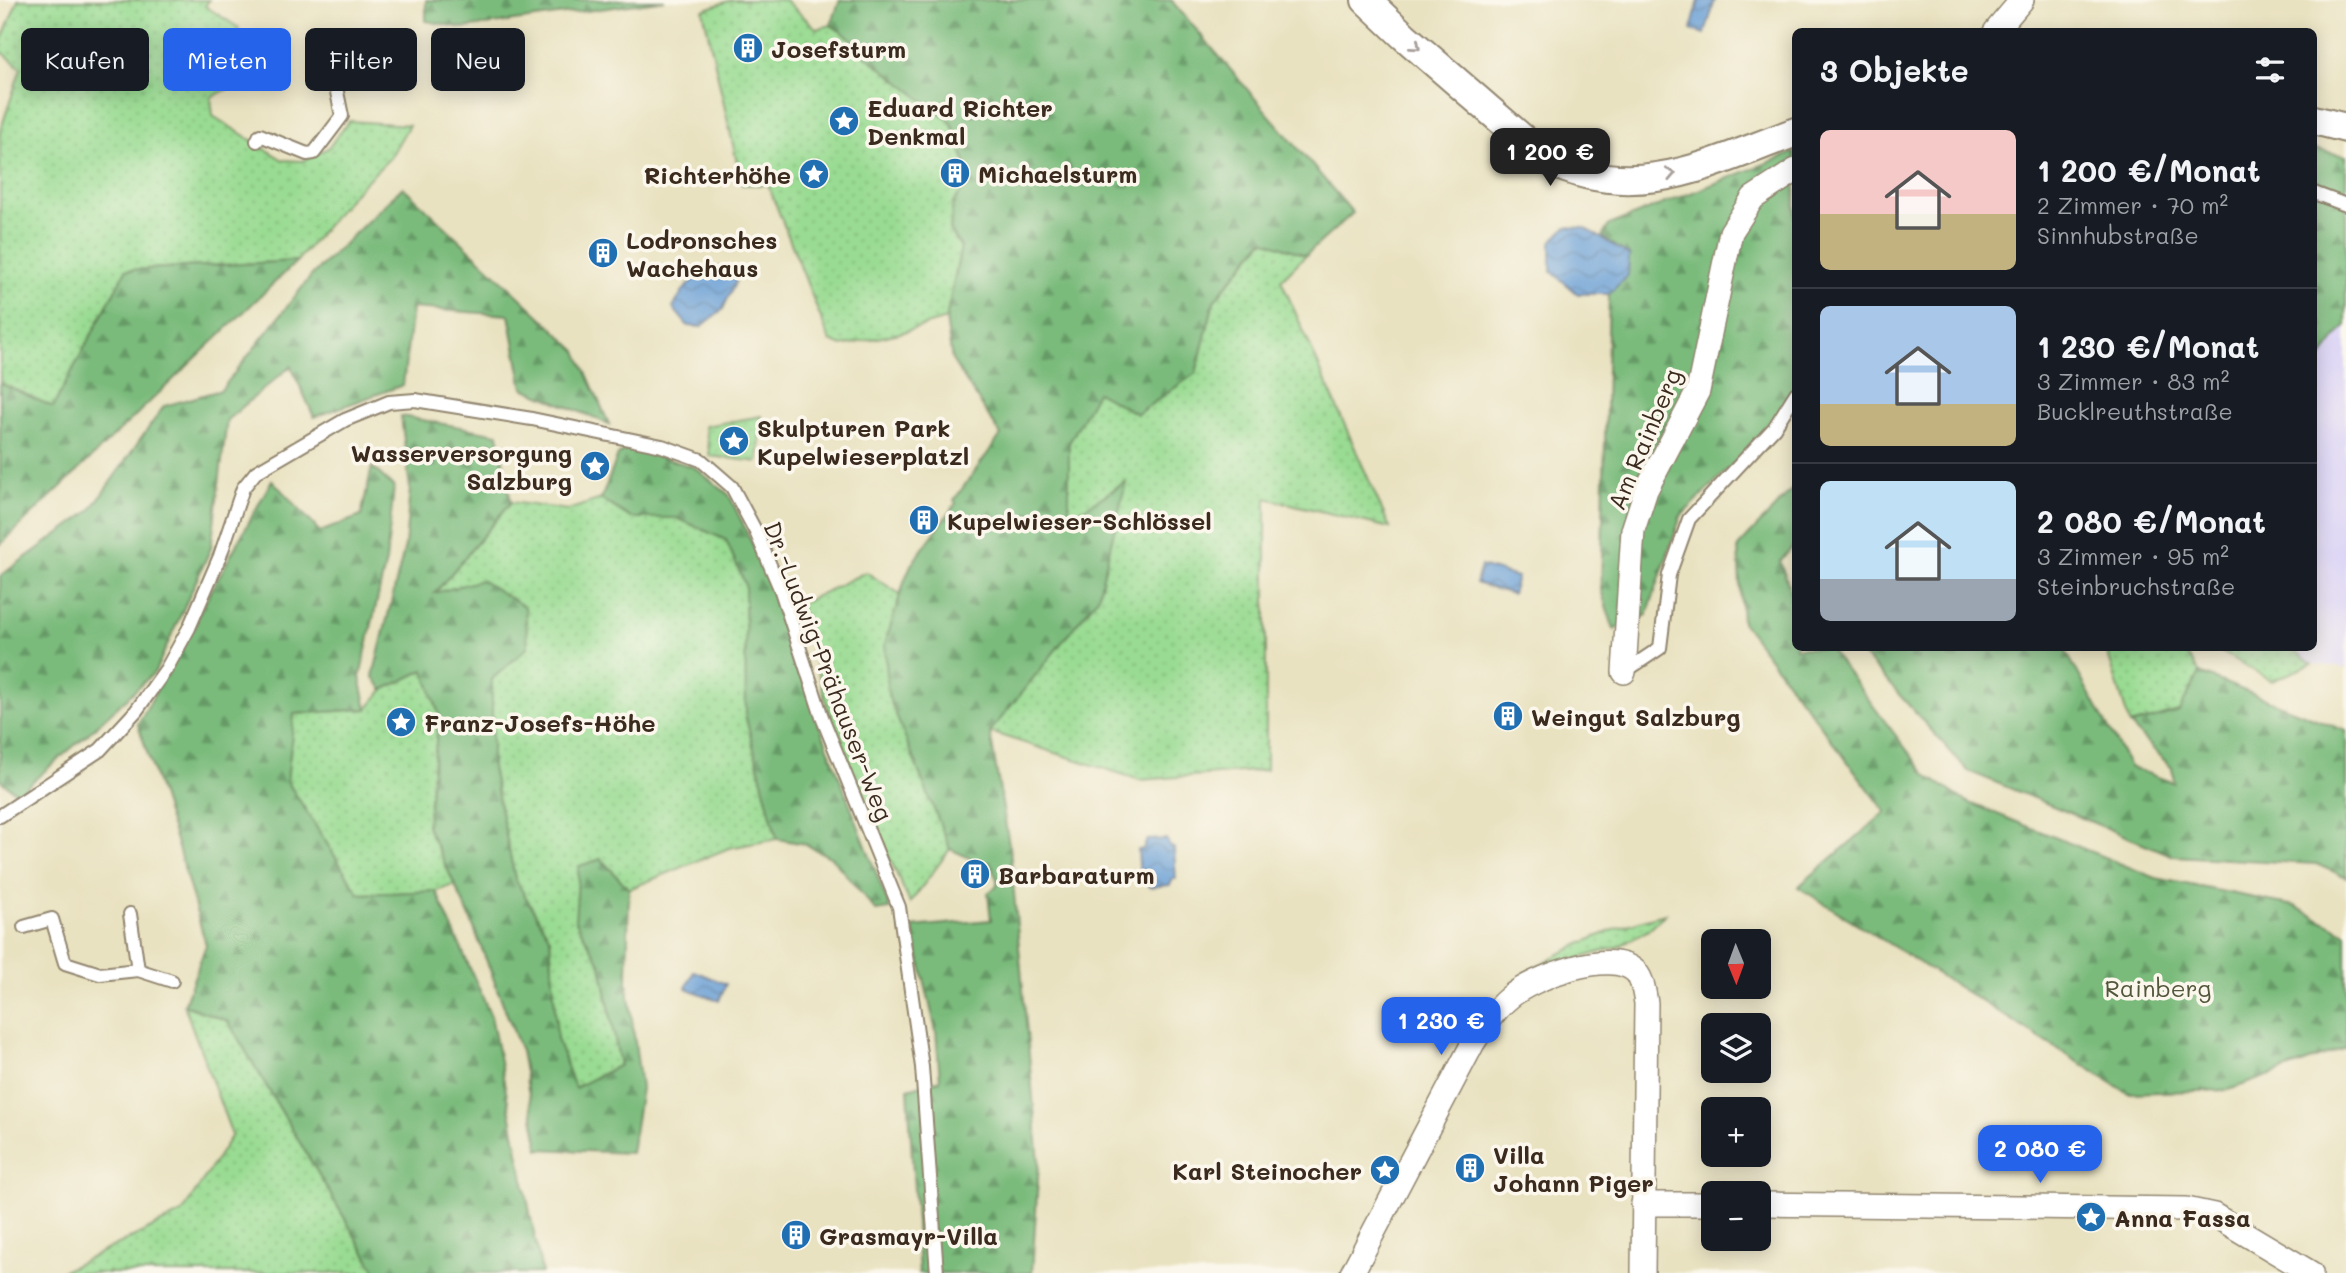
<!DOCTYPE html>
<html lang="de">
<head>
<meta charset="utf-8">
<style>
  :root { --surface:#171b24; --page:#242831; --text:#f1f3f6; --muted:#9ea1a6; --line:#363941; --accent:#2563eb }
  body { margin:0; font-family:Mali,sans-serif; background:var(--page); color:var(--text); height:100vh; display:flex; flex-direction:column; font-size:26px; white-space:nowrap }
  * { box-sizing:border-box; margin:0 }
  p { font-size:23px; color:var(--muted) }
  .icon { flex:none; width:38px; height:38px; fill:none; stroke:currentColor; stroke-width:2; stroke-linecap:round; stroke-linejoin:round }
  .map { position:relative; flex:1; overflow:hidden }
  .panel { position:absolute; left:1792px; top:28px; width:525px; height:623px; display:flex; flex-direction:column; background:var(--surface); border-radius:10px; box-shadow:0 4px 18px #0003 }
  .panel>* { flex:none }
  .banner { position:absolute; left:21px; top:28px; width:665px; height:63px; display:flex; gap:14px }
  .needle { width:46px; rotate:179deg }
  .controls { position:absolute; left:1701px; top:929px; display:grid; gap:14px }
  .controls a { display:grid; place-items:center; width:70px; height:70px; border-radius:10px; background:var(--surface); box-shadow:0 4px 18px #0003; font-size:35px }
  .price { position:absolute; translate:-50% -60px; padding:0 16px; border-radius:14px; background:var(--accent); color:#fff; font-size:23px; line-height:46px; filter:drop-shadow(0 2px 4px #0008) }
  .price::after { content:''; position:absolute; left:50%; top:42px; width:21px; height:16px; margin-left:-10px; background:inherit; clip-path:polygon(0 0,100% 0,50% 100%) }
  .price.current { background:#222; color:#fff }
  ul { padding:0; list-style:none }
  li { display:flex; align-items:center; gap:21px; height:175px; padding:0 28px }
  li+li { border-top:2px solid var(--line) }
  li span { display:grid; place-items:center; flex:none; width:196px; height:140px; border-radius:10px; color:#555 }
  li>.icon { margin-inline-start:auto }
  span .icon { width:84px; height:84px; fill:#fffc; stroke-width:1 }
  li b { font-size:30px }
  h2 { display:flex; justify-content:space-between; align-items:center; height:84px; padding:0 28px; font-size:30px }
  .chip { padding:0 24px; border-radius:10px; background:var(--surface); box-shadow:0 4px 18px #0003; font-size:24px; line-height:63px }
  .chip.current { background:var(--accent); color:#fff }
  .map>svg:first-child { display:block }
  .built { fill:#ddd5f6 }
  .grass { fill:url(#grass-dots); stroke:#6a8258; stroke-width:2 }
  .forest { fill:url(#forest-firs); stroke:#5a724d; stroke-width:2 }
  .water { fill:url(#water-waves); stroke:#52647a; stroke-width:2 }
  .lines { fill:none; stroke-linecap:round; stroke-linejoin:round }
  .service-casing { stroke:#928670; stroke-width:16 }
  .minor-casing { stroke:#928670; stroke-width:26 }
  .tertiary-casing { stroke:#928670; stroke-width:32 }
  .service { stroke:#fff; stroke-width:12 }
  .minor { stroke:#fff; stroke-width:23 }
  .tertiary { stroke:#fff; stroke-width:28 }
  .oneway { stroke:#a79f9a }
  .labels { text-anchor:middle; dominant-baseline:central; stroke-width:7; stroke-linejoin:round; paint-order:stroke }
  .poi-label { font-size:24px; font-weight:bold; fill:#3b2a1e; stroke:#fbf7ec; text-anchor:start }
  .street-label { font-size:24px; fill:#3b2a1e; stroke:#fbf7ec }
  .park-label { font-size:24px; fill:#52563b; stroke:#fbf7ec }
</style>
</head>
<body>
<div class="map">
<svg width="2346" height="1273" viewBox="0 0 2346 1273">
  <defs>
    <pattern id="grass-dots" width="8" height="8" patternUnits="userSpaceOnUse" patternTransform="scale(1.75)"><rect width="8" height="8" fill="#99db92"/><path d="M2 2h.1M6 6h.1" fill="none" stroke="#85bc7d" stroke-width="1.8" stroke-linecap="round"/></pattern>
    <pattern id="forest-firs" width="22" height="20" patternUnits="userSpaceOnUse" patternTransform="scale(1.75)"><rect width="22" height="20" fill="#7abb7c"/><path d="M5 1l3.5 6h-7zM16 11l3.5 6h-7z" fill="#659865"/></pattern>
    <pattern id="water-waves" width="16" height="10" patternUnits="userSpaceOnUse" patternTransform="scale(1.75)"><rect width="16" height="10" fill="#689ed5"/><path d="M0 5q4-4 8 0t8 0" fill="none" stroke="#5781ac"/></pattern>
  </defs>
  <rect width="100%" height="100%" fill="#fbf7ec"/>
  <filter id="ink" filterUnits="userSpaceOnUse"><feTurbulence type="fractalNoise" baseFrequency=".0143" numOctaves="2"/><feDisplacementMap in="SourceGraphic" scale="14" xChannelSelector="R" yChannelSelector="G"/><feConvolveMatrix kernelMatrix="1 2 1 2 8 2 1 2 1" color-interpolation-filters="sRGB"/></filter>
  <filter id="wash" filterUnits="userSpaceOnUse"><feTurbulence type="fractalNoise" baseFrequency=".00686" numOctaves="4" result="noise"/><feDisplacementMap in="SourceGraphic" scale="28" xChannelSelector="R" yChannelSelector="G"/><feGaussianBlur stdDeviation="1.57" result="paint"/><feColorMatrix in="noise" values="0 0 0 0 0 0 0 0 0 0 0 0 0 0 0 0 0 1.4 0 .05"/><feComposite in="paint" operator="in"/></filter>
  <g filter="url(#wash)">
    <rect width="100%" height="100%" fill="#e9e2c1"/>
    <polygon class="built" points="2346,326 2346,668 2312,664 2291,648 2314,648 2314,369"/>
    <g class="grass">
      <polygon points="18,0 209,0 205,6 239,28 214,67 238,83 211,98 213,116 283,160 303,161 328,148 349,121 409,125 390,158 355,192 297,261 126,270 53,407 0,383 0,132 21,68 0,50 0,44"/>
      <polygon points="731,0 785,0 817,29 831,25 865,47 862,53 951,121 965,161 968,182 953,203 950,231 961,247 946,319 900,333 842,346 830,341 768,185 742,185 703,10"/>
      <polygon points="1264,240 1306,255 1281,280 1390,528 1266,498 1266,770 1140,780 990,732 1098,597 1125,482 1068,519 1069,443 1097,391 1137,414 1196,373 1214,301"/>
      <polygon points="762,416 758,462 710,456 705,426"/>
      <polygon points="601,499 631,518 677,518 726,540 745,584 746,718 777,839 729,848 629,889 601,859 575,920 601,965 620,1065 574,1088 557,1039 550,938 515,879 492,768 492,679 528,647 434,594 511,502 568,510"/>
      <polygon points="866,572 900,594 896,612 888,695 950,849 910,903 837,744 800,604"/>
      <polygon points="2106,648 2182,648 2200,673 2179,711 2130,725"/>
      <polygon points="2215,648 2291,648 2312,664 2272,681"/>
      <polygon points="424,670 439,714 427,826 455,885 436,891 359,894 287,781 294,714 367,709 383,690"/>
      <path d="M 1665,914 L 1647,931 L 1618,947 L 1524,974 C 1567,948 1616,926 1665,914 Z"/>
      <polygon points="184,1005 228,1021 377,1273 59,1273 182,1213 232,1135"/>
    </g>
    <g class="forest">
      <polygon points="426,0 665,0 464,28 426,21"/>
      <polygon points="840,0 1171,0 1353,213 1306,255 1263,240 1214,301 1196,373 1137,414 1097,392 1069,443 1069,518 1126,482 1098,597 990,732 1010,850 1039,1162 1032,1273 919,1273 908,1089 940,1080 936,1031 912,927 991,920 988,893 997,886 997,879 992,868 950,849 888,695 885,644 905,579 911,565 956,503 954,500 1001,435 952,360 946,319 961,247 950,231 953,203 968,182 965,161 951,122 862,53 864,47 831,25"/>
      <polygon points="2314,149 2346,156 2346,325 2314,368"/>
      <polygon points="1795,152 1795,390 1772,426 1681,516 1647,615 1614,630 1601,590 1609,294 1628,275 1629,255 1602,237 1609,225"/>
      <polygon points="403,187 577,351 609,424 523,388 509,315 412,308 403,385 314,417 291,366 227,420 211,548 155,672 89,733 18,794 0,780 0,576 90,511 164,406 221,390 312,275"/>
      <polygon points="297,261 0,545 0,383 53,407 126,270"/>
      <polygon points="401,416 498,434 511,502 435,593 481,580 525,607 528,647 492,679 492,768 515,879 550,938 557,1039 575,1088 620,1065 601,965 575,920 579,866 601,859 629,889 627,981 641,1088 631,1153 539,1149 521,1051 469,915 427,826 439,714 424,670 383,690 373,676 405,546 410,488"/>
      <polygon points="630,448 694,467 729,495 773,587 819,724 890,909 876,911 832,858 805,844 777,839 746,718 745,584 726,540 677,518 631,518 601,499 618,455"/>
      <polygon points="372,467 394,487 386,561 360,677 367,709 294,714 287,781 359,894 436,891 491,1016 542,1273 377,1273 228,1021 184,1005 206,945 176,841 138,724 272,480 320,532 361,516"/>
      <polygon points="1795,486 1795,545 1780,561 1795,604 1796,648 1829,648 1926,775 1965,801 2156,878 2294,906 2346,933 2346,1048 2229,1090 2128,1093 1798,887 1886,812 1742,622 1738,547"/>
      <polygon points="1857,648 2064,648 2130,767 2174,783 2172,768 2130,725 2179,711 2200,673 2346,731 2346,877 2316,864 2174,856 1968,771"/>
    </g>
    <g class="water">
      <polygon points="1699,0 1715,0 1705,34 1691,30"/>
      <polygon points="1566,227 1585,228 1629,255 1628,275 1609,294 1578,294 1551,271 1551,242"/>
      <polygon points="731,267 736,281 723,309 701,327 688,326 673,308 682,292 703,269"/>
      <polygon points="1481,566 1517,577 1512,594 1476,583"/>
      <polygon points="1166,839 1170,847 1174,848 1176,879 1173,879 1170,885 1149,887 1145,881 1140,881 1138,850 1143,849 1147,840"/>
      <polygon points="694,971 726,984 719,1001 686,988"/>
    </g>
  </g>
  <g filter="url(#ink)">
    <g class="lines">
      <g class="service-casing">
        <g id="service">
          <polyline points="257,141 260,135 307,154 314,153 342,116 337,92"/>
          <polyline points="2314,193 2346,205"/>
          <polyline points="1624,672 1660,648 1669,575 1689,519 1774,428 1796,393"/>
          <polyline points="0,816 100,750 136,711 167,668 189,628 220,556 243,488 256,472 345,420 389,402 415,400 532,419 662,446 701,460 732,487 756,532 781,591 822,717 899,907 922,1067 937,1273"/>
          <polyline points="130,914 138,970"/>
          <polyline points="24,927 52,919 65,963 100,974 138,970 172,981"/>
        </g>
      </g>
      <g class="minor-casing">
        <g id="minor">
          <polyline points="1995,32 2022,0"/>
          <polyline points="1624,672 1633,530 1646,490 1698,391 1731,232 1753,198 1796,170"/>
          <polyline points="1643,1204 1713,1204"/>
          <polyline points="1759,1204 2186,1209 2214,1215 2311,1273"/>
          <path d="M 1352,1273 L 1473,1043 C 1484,1026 1494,1010 1510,997 C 1532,978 1612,947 1636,972 C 1643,980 1644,992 1646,1003 L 1643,1273"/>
        </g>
      </g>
      <g class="tertiary-casing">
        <g id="tertiary">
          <path d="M 1366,0 L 1404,36 L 1547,160 C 1636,204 1710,163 1796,132"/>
          <polyline points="2314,120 2346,128"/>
        </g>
      </g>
      <use href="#service" class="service"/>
      <use href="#minor" class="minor"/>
      <use href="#tertiary" class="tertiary"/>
    </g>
    <defs><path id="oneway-chevron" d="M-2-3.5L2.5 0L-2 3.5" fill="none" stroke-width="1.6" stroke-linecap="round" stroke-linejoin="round" transform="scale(1.75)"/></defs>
    <g class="oneway">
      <use href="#oneway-chevron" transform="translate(1416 46) rotate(41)"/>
      <use href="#oneway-chevron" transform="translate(1671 174) rotate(-12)"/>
    </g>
  </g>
  <defs>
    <g id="building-disc" transform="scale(1.575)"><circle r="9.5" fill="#1f6fb2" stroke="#fbf7ec"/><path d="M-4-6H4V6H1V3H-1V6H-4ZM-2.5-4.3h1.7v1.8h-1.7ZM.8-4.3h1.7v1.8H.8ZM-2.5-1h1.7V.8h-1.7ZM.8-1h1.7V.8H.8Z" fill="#fff"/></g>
    <g id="sight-disc" transform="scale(1.575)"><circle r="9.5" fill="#1f6fb2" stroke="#fbf7ec"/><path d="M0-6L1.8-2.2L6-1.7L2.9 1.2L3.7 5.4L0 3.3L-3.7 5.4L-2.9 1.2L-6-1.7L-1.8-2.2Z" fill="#fff"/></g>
  </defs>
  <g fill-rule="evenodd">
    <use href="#building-disc" x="748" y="48"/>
    <use href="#sight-disc" x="844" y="121"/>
    <use href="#building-disc" x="955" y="173"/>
    <use href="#sight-disc" x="814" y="174"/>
    <use href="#building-disc" x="603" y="253"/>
    <use href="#sight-disc" x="734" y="441"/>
    <use href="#sight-disc" x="595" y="466"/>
    <use href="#building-disc" x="924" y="520"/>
    <use href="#building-disc" x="1508" y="716"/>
    <use href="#sight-disc" x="401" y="722"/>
    <use href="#building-disc" x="975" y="874"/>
    <use href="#building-disc" x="1470" y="1168"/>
    <use href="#sight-disc" x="1385" y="1170"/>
    <use href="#sight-disc" x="2091" y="1217"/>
    <use href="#building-disc" x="796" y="1235"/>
  </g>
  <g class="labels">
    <g class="poi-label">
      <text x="771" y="48">Josefsturm</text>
      <text x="867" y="107">Eduard Richter<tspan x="867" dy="28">Denkmal</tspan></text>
      <text x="978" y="173">Michaelsturm</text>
      <text x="791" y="174" text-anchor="end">Richterhöhe</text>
      <text x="626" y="239">Lodronsches<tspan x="626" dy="28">Wachehaus</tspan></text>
      <text x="757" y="427">Skulpturen Park<tspan x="757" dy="28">Kupelwieserplatzl</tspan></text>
      <text x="572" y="452" text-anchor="end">Wasserversorgung<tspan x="572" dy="28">Salzburg</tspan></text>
      <text x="947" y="520">Kupelwieser-Schlössel</text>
      <text x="1531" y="716">Weingut Salzburg</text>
      <text x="424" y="722">Franz-Josefs-Höhe</text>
      <text x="998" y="874">Barbaraturm</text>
      <text x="1493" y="1154">Villa<tspan x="1493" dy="28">Johann Piger</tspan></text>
      <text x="1362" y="1170" text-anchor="end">Karl Steinocher</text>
      <text x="2114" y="1217">Anna Fassa</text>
      <text x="819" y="1235">Grasmayr-Villa</text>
    </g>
    <g class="street-label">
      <text transform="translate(1644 439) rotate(-67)">Am Rainberg</text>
      <text transform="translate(829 671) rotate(69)">Dr.-Ludwig-Prähauser-Weg</text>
    </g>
    <g class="park-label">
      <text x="2158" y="987">Rainberg</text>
    </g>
  </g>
</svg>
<div class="controls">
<a><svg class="needle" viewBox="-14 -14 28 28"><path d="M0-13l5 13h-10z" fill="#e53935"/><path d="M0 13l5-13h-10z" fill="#9ea1a6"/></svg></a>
<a><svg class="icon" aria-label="layers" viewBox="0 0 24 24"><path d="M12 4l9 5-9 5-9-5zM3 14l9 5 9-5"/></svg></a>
<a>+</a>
<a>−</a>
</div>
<b class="price current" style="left:1550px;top:188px">1 200 €</b>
<b class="price" style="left:1441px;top:1057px">1 230 €</b>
<b class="price" style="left:2040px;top:1185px">2 080 €</b>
<div class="banner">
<a class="chip">Kaufen</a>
<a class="chip current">Mieten</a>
<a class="chip">Filter</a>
<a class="chip">Neu</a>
</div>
<section class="panel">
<h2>3 Objekte<svg class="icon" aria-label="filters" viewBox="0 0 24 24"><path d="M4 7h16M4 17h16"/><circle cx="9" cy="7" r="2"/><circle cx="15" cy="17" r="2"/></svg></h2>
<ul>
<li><span style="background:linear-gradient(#f6c9c9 60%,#c2b280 0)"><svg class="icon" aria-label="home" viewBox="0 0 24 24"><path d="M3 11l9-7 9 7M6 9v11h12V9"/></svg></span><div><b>1 200 €/Monat</b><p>2 Zimmer · 70 m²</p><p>Sinnhubstraße</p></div></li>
<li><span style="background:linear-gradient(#a9c7e8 70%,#c2b280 0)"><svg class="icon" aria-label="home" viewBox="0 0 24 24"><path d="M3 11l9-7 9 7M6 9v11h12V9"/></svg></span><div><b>1 230 €/Monat</b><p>3 Zimmer · 83 m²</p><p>Bucklreuthstraße</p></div></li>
<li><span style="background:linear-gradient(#bfe0f5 70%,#9aa5b1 0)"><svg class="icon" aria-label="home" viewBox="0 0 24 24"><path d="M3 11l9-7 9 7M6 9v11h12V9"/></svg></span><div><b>2 080 €/Monat</b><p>3 Zimmer · 95 m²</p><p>Steinbruchstraße</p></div></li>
</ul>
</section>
</div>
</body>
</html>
